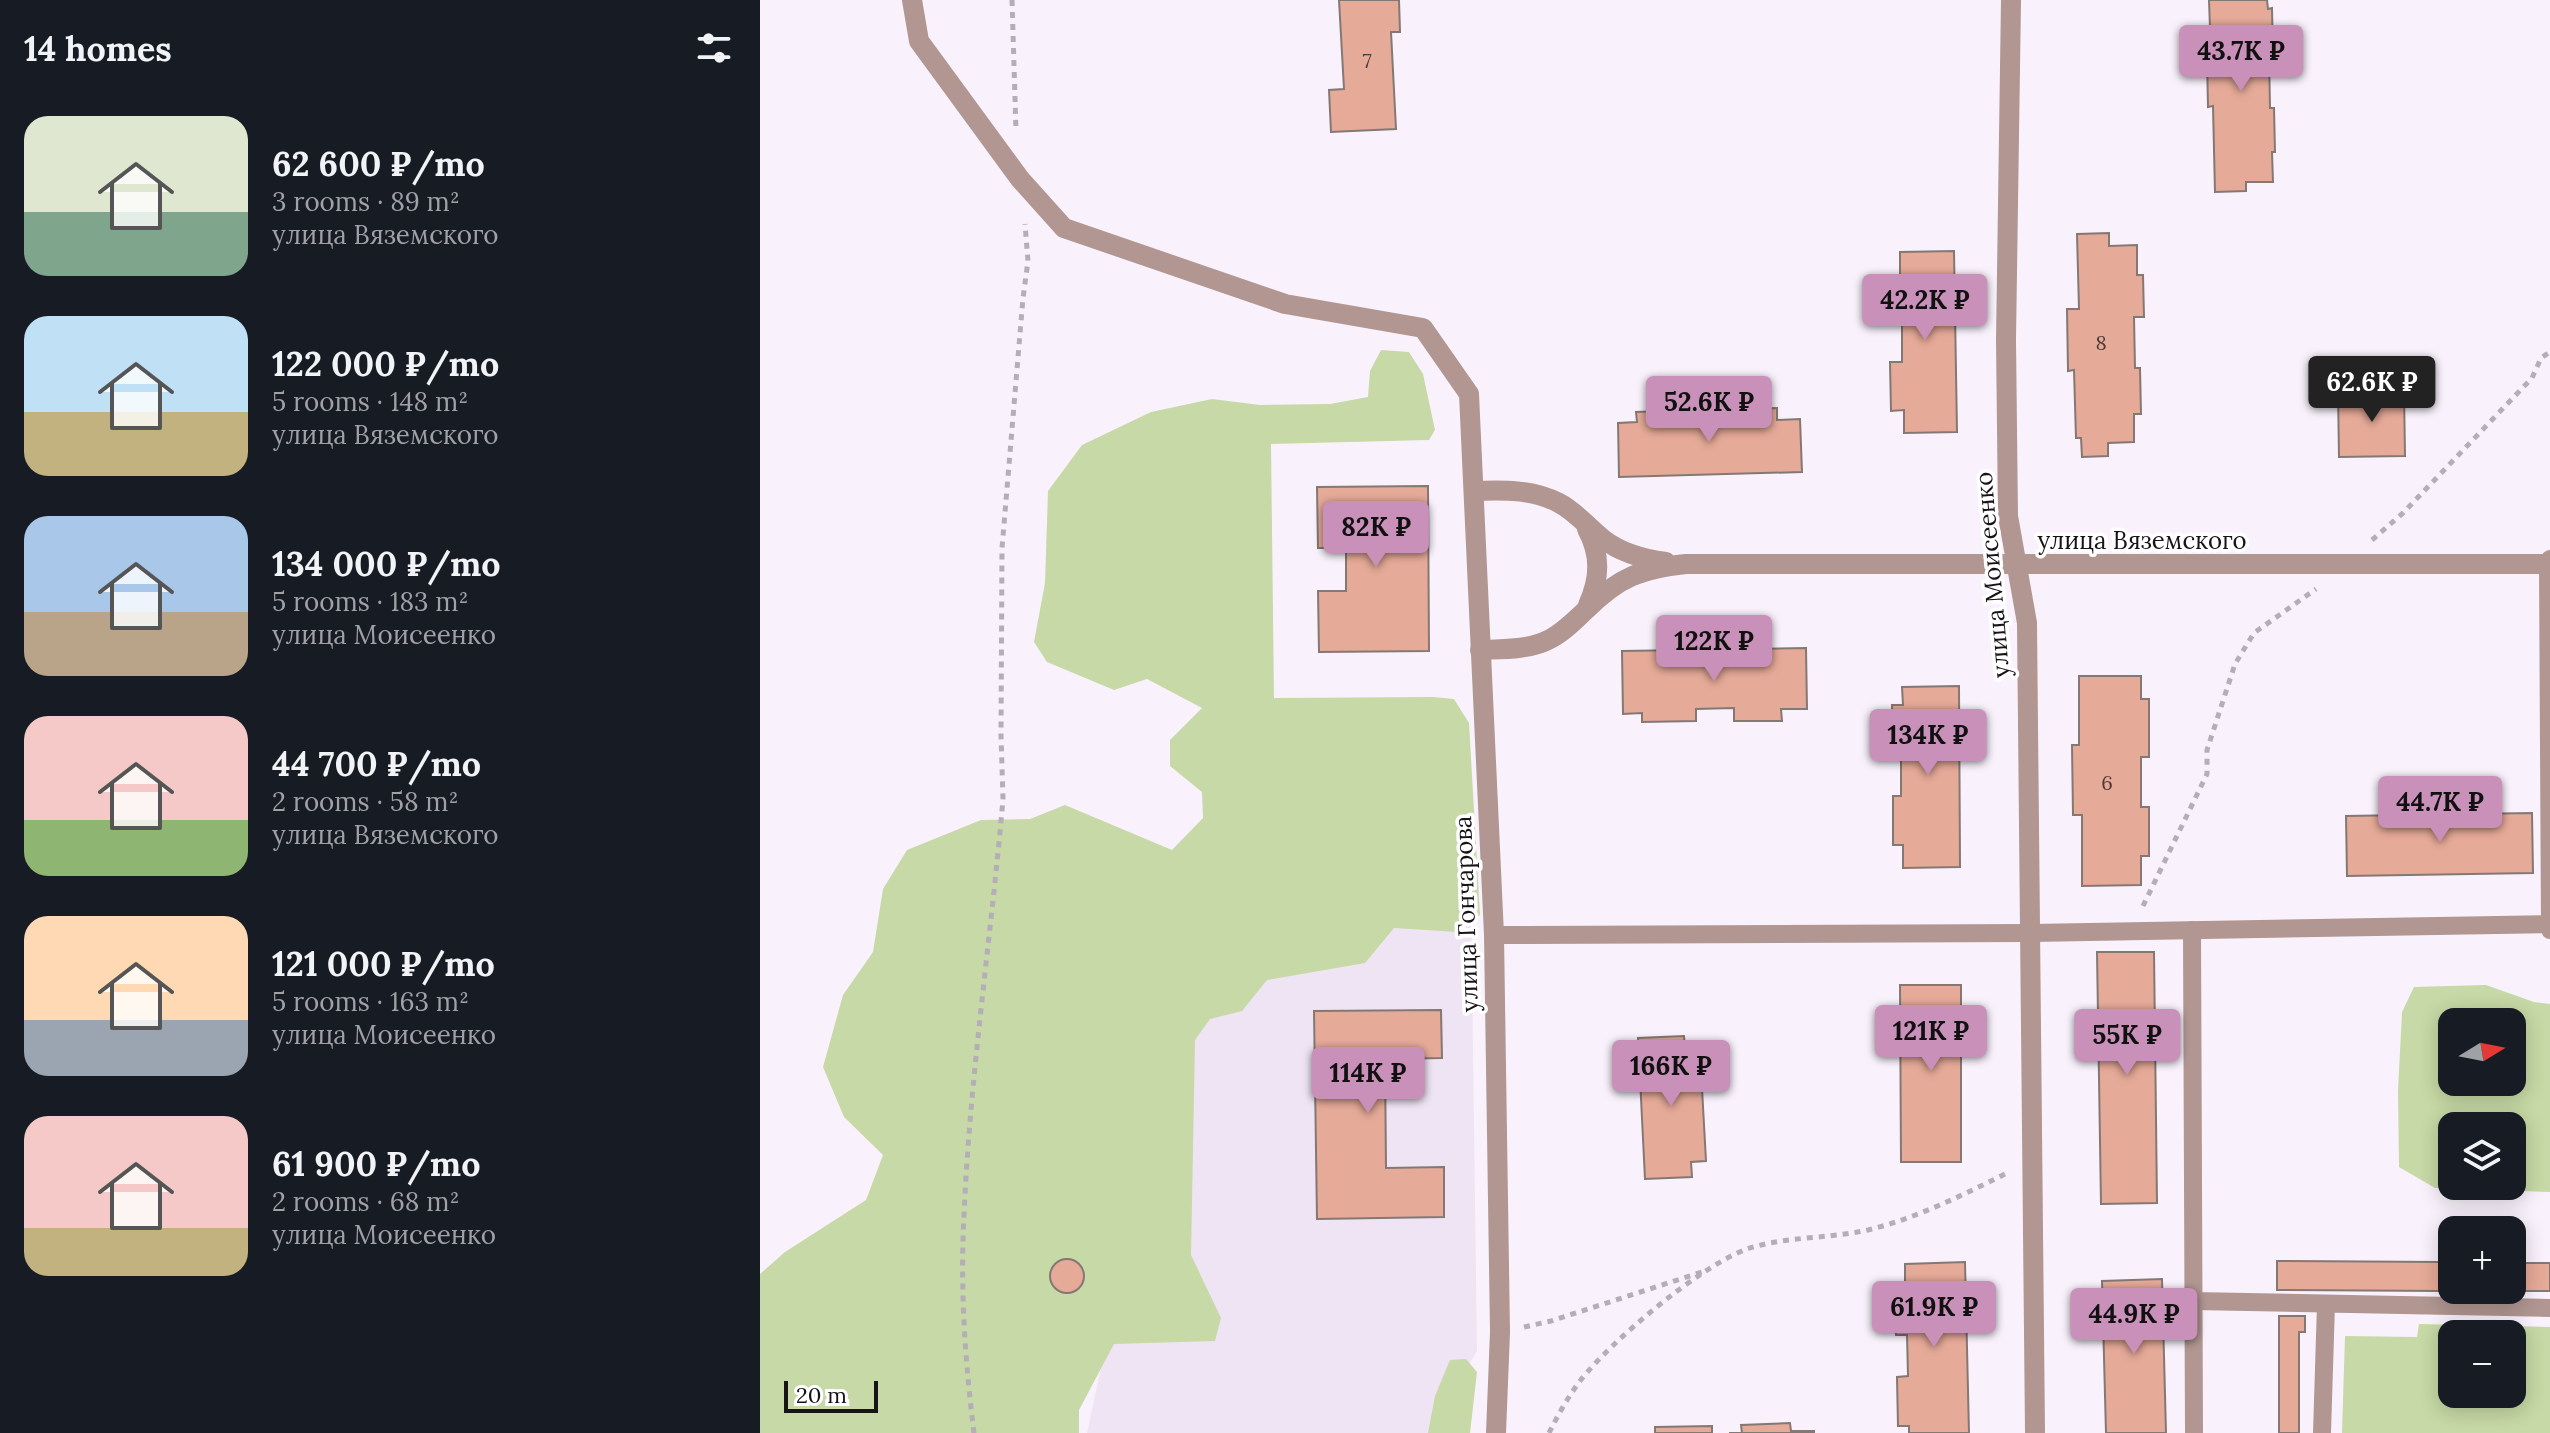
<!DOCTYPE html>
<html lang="en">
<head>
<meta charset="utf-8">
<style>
  :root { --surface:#171b24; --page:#20242c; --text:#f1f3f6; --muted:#9ea1a6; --accent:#c990b9 }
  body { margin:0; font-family:Lora,serif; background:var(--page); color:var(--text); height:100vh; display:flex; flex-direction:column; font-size:30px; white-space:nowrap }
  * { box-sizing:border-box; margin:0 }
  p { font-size:26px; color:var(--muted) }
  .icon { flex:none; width:44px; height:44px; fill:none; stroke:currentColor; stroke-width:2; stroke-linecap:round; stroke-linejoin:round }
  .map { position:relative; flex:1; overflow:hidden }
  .details { display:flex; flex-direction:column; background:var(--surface); width:760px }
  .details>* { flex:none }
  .needle { width:52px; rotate:80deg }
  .controls { position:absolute; left:1678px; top:1008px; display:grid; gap:16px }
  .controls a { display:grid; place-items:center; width:88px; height:88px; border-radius:16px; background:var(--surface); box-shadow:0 4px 20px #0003; font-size:40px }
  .scale { position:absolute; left:24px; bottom:20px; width:94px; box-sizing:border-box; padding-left:8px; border:4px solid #171418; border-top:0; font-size:22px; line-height:28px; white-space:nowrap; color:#171418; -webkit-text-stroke:6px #fff; paint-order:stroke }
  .price { position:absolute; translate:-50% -68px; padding:0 18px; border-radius:8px; background:var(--accent); color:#111; font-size:26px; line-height:52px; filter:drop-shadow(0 2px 4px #0008) }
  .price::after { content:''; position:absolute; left:50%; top:48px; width:24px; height:18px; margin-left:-12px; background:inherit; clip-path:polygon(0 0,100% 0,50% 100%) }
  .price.active { background:#222; color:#fff }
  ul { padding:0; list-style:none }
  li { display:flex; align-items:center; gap:24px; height:200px; padding:0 24px }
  li span { display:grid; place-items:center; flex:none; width:224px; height:160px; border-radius:24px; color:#555 }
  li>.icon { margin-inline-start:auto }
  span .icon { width:96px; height:96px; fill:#fffc; stroke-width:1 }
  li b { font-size:34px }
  h2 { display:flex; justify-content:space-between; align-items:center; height:96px; padding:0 24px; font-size:34px }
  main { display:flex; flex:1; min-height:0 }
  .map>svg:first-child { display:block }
  .built { fill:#efe4f4 }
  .green { fill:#c7d9a6; fill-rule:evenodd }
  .building { fill:#e6aa98; stroke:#837874; stroke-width:2 }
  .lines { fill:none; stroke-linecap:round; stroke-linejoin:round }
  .path { stroke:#b4aeb6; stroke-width:5; stroke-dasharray:6 6; stroke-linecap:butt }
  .service { stroke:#b19691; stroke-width:18 }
  .minor { stroke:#b19691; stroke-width:20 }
  .labels { text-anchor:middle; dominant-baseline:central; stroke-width:7; stroke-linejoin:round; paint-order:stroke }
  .number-label { font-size:20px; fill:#4b3a38 }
  .street-label { font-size:24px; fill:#171418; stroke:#fff }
</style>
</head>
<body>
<main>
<section class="details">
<h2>14 homes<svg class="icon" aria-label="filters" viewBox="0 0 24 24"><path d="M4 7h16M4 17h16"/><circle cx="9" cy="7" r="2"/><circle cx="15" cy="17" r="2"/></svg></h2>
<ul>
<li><span style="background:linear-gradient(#dfe7d0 60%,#7fa58c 0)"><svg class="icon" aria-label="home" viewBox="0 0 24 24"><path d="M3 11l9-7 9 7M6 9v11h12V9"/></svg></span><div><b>62 600 ₽/mo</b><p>3 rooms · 89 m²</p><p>улица Вяземского</p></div></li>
<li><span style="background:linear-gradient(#bfe0f5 60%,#c2b280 0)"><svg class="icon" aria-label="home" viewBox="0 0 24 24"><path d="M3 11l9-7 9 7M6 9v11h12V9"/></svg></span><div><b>122 000 ₽/mo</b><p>5 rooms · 148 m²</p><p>улица Вяземского</p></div></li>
<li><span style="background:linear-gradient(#a9c7e8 60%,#b9a48a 0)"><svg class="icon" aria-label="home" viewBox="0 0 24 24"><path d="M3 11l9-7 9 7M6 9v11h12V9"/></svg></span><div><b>134 000 ₽/mo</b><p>5 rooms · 183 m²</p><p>улица Моисеенко</p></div></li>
<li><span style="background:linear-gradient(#f6c9c9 65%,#8fb573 0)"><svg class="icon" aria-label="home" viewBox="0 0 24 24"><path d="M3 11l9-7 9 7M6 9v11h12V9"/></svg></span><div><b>44 700 ₽/mo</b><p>2 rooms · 58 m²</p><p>улица Вяземского</p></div></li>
<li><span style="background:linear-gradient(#ffd9b3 65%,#9aa5b1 0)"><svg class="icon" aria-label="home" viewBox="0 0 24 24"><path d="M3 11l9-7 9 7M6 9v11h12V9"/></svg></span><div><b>121 000 ₽/mo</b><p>5 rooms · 163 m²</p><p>улица Моисеенко</p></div></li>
<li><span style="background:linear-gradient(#f6c9c9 70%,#c2b280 0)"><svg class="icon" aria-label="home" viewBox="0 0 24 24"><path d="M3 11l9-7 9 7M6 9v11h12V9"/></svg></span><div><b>61 900 ₽/mo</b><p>2 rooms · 68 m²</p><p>улица Моисеенко</p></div></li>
</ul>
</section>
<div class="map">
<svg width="1790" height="1433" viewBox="0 0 1790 1433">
  <rect width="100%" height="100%" fill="#f9f2fc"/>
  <polygon class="built" points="711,896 717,1351 669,1433 327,1433 348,1335 423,899"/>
  <g class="green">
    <polygon points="621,350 649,352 663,374 675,430 669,440 511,444 514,698 673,697 694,699 709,723 720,915 698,932 634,928 605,963 507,980 482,1011 450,1019 435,1040 431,1255 461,1318 455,1341 354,1344 319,1410 319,1433 0,1433 0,1274 25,1252 106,1200 123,1155 84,1117 63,1067 83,995 113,952 123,889 147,850 221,820 270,819 305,805 412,850 443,818 442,792 410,766 410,740 442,708 387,679 354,690 287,662 274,642 285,583 288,491 322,445 391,412 452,399 500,405 570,404 608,397 610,371"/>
    <path d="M 1726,985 L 1774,1002 L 1790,1004 L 1790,1192 L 1675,1188 L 1639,1167 L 1638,1091 L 1642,1012 L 1654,987 ZM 1752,1022 L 1752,1082 L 1692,1082 L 1692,1022 ZM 1752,1126 L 1752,1186 L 1692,1186 L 1692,1126 Z"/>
    <path d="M 1659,1324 L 1790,1327 L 1790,1433 L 1582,1433 L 1585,1336 L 1657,1337 ZM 1692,1334 L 1752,1334 L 1752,1394 L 1692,1394 Z"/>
    <polygon points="706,1359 717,1372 710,1433 668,1433 675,1396 690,1360"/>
  </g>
  <g class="building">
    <polygon points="579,0 639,0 640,32 631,32 636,129 571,132 569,90 584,89"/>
    <polygon points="1449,0 1507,0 1508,9 1512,8 1513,55 1509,55 1510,108 1514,108 1515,152 1512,152 1513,182 1486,182 1486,191 1455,192 1453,106 1448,107 1447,57 1451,56"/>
    <polygon points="1349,233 1349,246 1377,245 1377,275 1383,275 1384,317 1374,317 1375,368 1380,368 1381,414 1374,414 1374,442 1348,443 1348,456 1322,457 1321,438 1316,438 1314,370 1308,371 1307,309 1319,309 1317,234"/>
    <polygon points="1194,251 1197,432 1144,433 1144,410 1131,411 1130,362 1142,362 1142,322 1129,322 1128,281 1140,281 1140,252"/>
    <polygon points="1644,391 1645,456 1579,457 1578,392"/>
    <polygon points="1017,408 1017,420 1040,419 1042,472 859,477 858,423 877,422 876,412 928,410 928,421 969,420 969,409"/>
    <polygon points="668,486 669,651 559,652 558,591 586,591 586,548 558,548 557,487"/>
    <polygon points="1046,648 1047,709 1021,709 1022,721 974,721 974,708 936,709 936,721 882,722 882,713 863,714 862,651"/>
    <polygon points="1319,676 1381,676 1381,699 1389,699 1389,757 1381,757 1381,807 1389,807 1389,856 1381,856 1381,885 1322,886 1322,815 1313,815 1312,745 1319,745"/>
    <polygon points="1199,686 1200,867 1143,868 1143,845 1133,845 1133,796 1141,796 1141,755 1133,755 1132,705 1143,705 1142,687"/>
    <polygon points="1772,813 1773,873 1587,876 1586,816"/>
    <polygon points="1337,952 1394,952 1397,1203 1341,1204"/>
    <polygon points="1140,985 1201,985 1201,1162 1141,1162"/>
    <polygon points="681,1010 682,1058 625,1059 626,1168 684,1167 684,1217 557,1219 554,1011"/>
    <polygon points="924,1036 925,1052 940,1052 946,1161 931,1162 932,1177 885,1179 878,1038"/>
    <circle cx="307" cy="1276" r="17"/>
    <polygon points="1517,1261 1682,1262 1682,1291 1517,1290"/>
    <polygon points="1205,1262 1209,1433 1149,1433 1149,1426 1138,1426 1137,1377 1148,1376 1147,1335 1136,1335 1134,1287 1145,1287 1145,1264"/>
    <polygon points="1752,1263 1790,1263 1790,1291 1751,1291"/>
    <polygon points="1402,1279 1406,1433 1346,1433 1342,1281"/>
    <polygon points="1519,1316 1545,1316 1545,1332 1539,1332 1539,1433 1519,1433"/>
    <polygon points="1030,1423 1031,1431 1054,1431 1054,1433 969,1433 982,1433 981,1425"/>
    <polygon points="952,1426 952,1433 895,1433 895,1427"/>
  </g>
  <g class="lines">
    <g class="path">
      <polyline points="252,0 256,131"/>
      <polyline points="1612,540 1643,513 1772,378 1781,358 1790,352"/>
      <polyline points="1383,906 1447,774 1447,750 1475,664 1486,646 1494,633 1556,589"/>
      <polyline points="764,1327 791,1321 942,1272"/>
      <path d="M 214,1433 C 205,1361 200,1288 204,1215 C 210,1076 231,938 243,799 L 241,735 L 242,548 L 263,298 L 268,261 L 265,224"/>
      <path d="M 789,1433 C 798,1415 808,1397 820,1381 C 851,1341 940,1266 987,1249 C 1026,1236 1068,1239 1108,1230 C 1157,1218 1203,1195 1249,1172"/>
    </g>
    <g class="service">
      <polyline points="1790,559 1788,564 1790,930"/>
      <polyline points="1432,930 1434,1433"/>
      <polyline points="734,935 1269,933 1790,924"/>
      <polyline points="1433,1301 1790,1308"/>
      <polyline points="1562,1433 1566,1304"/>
    </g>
    <g class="minor">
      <polyline points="152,0 159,41 260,179 304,228 525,304 663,328 709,394 734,935 740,1332 736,1433"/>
      <polyline points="1251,0 1246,340 1248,516 1267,623 1275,1433"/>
      <path d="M 714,491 C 743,490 772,489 799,503 C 815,511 828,527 843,539 C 861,553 883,559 906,562"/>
      <path d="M 827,529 C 841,555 840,578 828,605"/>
      <path d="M 720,650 C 742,649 768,650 788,640 C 803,633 815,620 827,609 C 859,577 881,569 926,564 L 1790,564"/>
    </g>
  </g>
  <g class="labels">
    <g class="number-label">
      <text x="607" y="60">7</text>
      <text x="1341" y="342">8</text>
      <text x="1347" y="782">6</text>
    </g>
    <g class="street-label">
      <text x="1382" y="540">улица Вяземского</text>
      <text transform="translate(1232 575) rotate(-95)">улица Моисеенко</text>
      <text transform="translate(706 914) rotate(-92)">улица Гончарова</text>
    </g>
  </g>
</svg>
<div class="controls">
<a><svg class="needle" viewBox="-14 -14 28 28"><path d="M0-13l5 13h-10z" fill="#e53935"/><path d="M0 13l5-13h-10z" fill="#9ea1a6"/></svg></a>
<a><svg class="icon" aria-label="layers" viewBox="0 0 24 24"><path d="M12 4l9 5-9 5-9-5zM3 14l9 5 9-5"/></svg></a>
<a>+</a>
<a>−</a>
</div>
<div class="scale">20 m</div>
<b class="price" style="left:1481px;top:93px">43.7K ₽</b>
<b class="price" style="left:1165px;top:342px">42.2K ₽</b>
<b class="price active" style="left:1612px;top:424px">62.6K ₽</b>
<b class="price" style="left:949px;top:444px">52.6K ₽</b>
<b class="price" style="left:616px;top:569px">82K ₽</b>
<b class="price" style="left:954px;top:683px">122K ₽</b>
<b class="price" style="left:1168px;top:777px">134K ₽</b>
<b class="price" style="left:1680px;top:844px">44.7K ₽</b>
<b class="price" style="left:1171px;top:1073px">121K ₽</b>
<b class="price" style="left:1367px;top:1077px">55K ₽</b>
<b class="price" style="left:911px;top:1108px">166K ₽</b>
<b class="price" style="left:608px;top:1115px">114K ₽</b>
<b class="price" style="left:1174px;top:1349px">61.9K ₽</b>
<b class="price" style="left:1374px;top:1356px">44.9K ₽</b>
</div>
</main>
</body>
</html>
